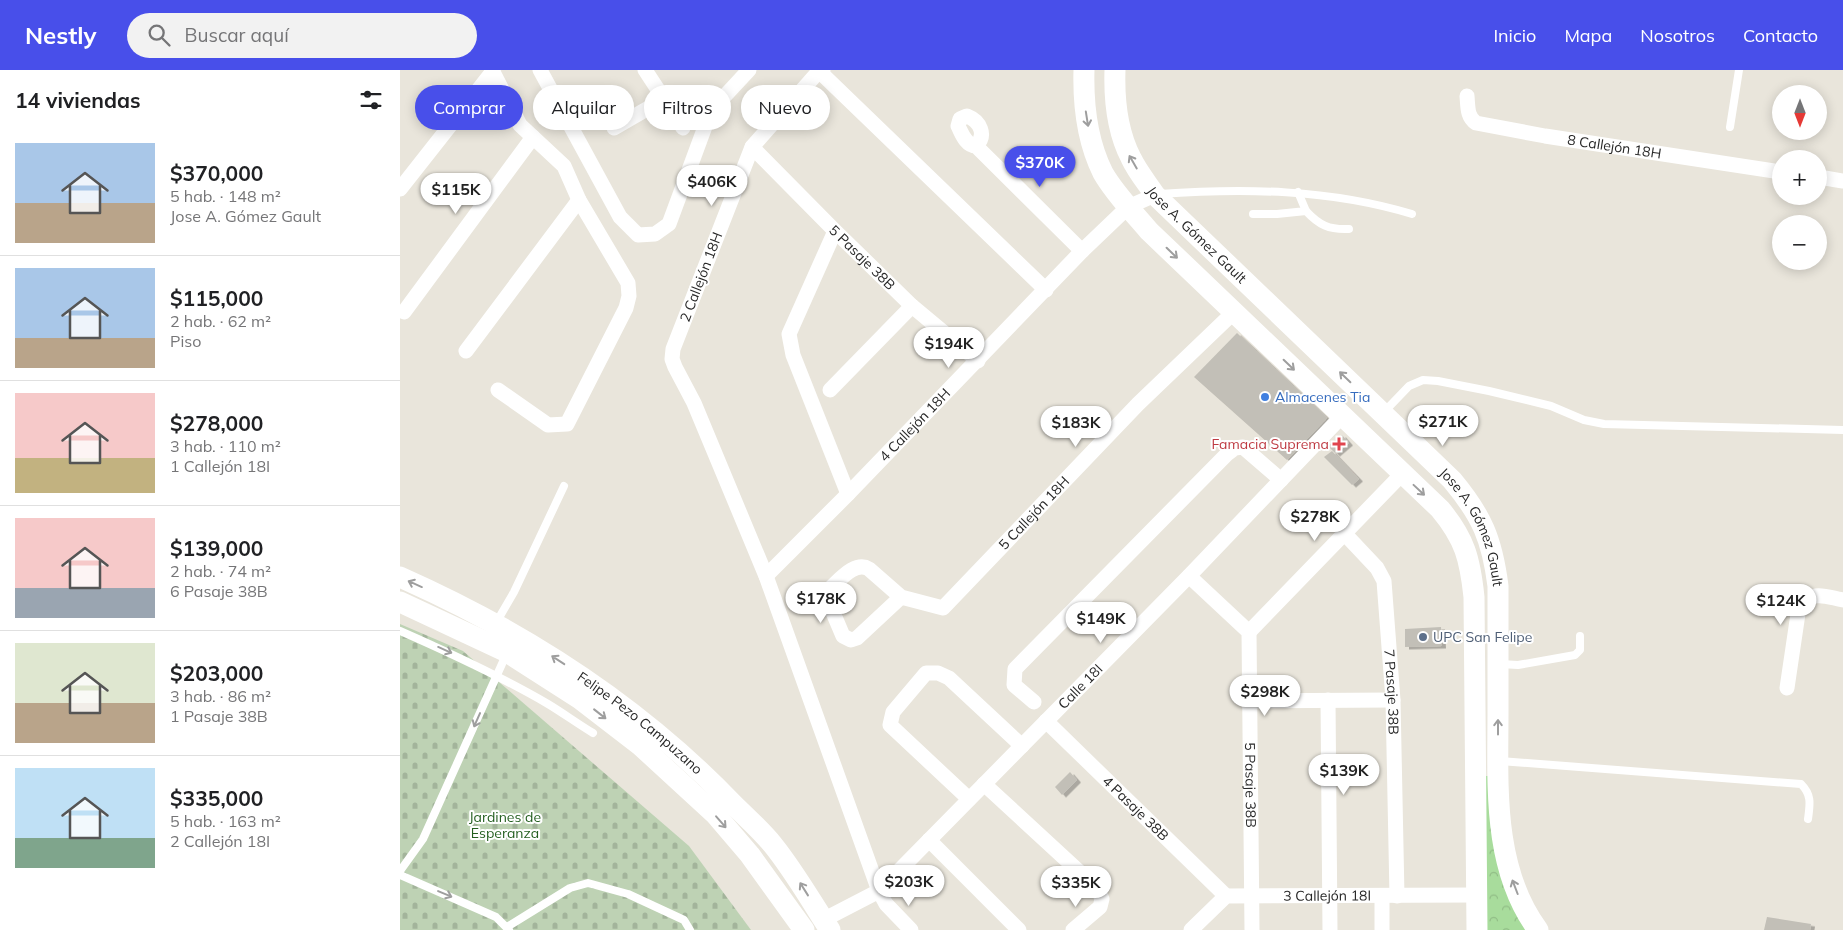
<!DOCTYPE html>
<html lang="es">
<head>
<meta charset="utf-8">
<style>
  :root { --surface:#fff; --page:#f2f2f2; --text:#202124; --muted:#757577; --line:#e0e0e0; --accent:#484fea }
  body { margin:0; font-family:Mulish,sans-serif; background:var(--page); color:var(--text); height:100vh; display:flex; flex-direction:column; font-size:19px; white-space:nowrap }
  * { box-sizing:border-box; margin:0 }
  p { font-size:16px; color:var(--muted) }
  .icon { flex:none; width:28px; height:28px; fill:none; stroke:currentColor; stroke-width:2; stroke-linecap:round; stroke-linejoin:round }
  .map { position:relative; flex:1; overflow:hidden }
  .side { display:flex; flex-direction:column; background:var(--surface); width:400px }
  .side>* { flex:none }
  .banner { position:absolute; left:15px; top:15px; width:475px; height:45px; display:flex; gap:10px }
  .needle { width:32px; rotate:180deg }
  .controls { position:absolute; left:1372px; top:15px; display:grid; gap:10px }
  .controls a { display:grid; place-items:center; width:55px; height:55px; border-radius:50%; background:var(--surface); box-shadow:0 2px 12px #0003; font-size:25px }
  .price { position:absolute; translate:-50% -42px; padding:0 11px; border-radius:18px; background:#fff; color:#222; font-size:16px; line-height:32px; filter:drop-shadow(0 1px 2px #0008) }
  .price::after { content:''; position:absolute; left:50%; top:30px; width:15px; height:11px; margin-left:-8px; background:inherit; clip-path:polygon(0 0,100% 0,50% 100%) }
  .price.on { background:var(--accent); color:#fff }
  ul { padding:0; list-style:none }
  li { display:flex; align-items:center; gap:15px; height:125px; padding:0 15px }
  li+li { border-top:1px solid var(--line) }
  li span { display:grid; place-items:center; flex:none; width:140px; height:100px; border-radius:0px; color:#555 }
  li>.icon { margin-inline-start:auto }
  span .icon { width:60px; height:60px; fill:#fffc; stroke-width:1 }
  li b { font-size:21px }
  h2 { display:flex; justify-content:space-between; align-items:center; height:60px; padding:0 15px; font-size:21px }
  .pill { padding:0 18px; border-radius:22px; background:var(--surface); box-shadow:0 2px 12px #0003; font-size:18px; line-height:45px }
  .pill.on { background:var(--accent); color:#fff }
  header { display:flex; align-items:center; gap:30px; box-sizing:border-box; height:70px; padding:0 25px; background:var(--accent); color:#fff }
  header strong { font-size:24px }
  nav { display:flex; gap:28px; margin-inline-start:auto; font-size:18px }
  .search { width:350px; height:45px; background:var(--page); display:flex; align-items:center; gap:12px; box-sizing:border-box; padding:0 18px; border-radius:28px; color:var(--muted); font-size:19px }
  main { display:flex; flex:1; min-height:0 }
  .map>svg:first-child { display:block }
  .cemetery { fill:url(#cemetery-stones) }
  .park { fill:url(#park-crowns) }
  .building { fill:#c2bfb7; filter:url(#shadow) }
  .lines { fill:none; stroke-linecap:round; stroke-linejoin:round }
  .lane { stroke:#fff; stroke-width:8 }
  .street { stroke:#fff; stroke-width:15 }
  .secondary { stroke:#fff; stroke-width:21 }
  .oneway { stroke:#9e9e9e }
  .shop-dot { fill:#3f7fe0; stroke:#fff; stroke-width:2 }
  .health-dot { fill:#e0444e; stroke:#fff; stroke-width:2 }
  .service-dot { fill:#5c6f8a; stroke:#fff; stroke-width:2 }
  .labels { text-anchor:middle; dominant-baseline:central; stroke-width:4; stroke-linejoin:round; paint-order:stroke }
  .street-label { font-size:14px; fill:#282828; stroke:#fff }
  .shop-label { font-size:14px; fill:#366cbe; stroke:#fff; text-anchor:start }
  .health-label { font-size:14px; fill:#be3a42; stroke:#fff; text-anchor:end }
  .service-label { font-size:14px; fill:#4e5e75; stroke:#fff; text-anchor:start }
  .park-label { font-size:14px; fill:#235e1f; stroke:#fff }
</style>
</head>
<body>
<header>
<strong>Nestly</strong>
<div class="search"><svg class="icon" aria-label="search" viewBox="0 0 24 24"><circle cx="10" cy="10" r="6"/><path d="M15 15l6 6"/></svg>Buscar aquí</div>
<nav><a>Inicio</a><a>Mapa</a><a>Nosotros</a><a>Contacto</a></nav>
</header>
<main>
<section class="side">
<h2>14 viviendas<svg class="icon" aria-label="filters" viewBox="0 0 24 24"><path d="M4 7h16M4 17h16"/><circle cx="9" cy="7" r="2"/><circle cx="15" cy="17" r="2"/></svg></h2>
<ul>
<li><span style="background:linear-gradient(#a9c7e8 60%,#b9a48a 0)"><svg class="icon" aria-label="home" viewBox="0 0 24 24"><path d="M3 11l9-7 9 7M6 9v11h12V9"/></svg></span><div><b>$370,000</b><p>5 hab. · 148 m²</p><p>Jose A. Gómez Gault</p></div></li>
<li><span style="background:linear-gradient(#a9c7e8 70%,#b9a48a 0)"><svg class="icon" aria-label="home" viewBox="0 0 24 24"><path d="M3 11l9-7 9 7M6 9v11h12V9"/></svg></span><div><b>$115,000</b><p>2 hab. · 62 m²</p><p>Piso</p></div></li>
<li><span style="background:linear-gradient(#f6c9c9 65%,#c2b280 0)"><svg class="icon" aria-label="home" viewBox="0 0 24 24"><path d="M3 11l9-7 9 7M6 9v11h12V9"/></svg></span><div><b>$278,000</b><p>3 hab. · 110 m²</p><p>1 Callejón 18I</p></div></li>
<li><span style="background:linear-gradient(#f6c9c9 70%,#9aa5b1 0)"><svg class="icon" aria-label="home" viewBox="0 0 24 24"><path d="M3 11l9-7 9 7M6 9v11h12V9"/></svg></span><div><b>$139,000</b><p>2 hab. · 74 m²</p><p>6 Pasaje 38B</p></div></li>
<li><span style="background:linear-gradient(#dfe7d0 60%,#b9a48a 0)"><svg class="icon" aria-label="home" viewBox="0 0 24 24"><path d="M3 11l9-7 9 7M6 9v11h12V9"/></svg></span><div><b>$203,000</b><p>3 hab. · 86 m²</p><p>1 Pasaje 38B</p></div></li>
<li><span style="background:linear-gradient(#bfe0f5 70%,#7fa58c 0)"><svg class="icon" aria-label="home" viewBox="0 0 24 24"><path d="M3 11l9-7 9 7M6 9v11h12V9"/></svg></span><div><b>$335,000</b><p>5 hab. · 163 m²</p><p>2 Callejón 18I</p></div></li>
</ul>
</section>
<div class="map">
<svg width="1443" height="860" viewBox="0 0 1443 860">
  <defs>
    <pattern id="cemetery-stones" width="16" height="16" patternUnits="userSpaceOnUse" patternTransform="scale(1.25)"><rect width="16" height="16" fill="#bed2b4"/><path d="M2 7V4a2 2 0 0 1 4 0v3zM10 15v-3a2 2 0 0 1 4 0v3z" fill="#a3b49b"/></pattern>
    <pattern id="park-crowns" width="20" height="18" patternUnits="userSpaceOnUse" patternTransform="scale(1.25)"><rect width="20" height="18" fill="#a8dc9c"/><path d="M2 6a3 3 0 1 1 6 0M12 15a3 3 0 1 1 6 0" fill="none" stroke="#91bd86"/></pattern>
    <filter id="shadow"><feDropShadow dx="4" dy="2.5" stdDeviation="0" flood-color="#0004"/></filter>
  </defs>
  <rect width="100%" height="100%" fill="#e9e5db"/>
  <polygon class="cemetery" points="0,554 63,581 289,776 351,860 0,860"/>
  <polygon class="park" points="1081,706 1090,706 1129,860 1086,860"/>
  <g class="building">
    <polygon points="837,263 927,348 887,390 794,307"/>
    <polygon points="942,365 949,373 936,384 928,376"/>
    <polygon points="932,381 959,409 952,415 924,387"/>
    <polygon points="1041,557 1042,576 1005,577 1005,559"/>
    <polygon points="670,702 677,710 662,725 655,717"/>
    <polygon points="1367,847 1411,854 1410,860 1364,860"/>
  </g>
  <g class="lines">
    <g class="lane">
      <polyline points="1330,57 1339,0"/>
      <path d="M 759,124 C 844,118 929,119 1012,144"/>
      <path d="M 906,141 C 919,155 929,160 949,159"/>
      <polyline points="853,144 877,144 906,141 898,122"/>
      <polyline points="984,342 1009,316 1023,310 1038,311 1089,321 1151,336 1184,350 1204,354 1443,360"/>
      <polyline points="96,553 114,522 164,416"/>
      <path d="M 0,561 C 50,583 100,606 148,634 C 163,643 178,654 193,663"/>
      <polyline points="1100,594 1118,595 1175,585 1180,580 1180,566"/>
      <path d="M 1100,691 L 1401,714 C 1412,725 1410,734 1408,749"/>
      <polyline points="0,801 23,769 106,585"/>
      <polyline points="0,805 96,847 109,860"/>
      <polyline points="107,857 170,818 188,813 228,824 284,850 290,860"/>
    </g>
    <g class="street">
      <polyline points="92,0 120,55 164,96 179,130 228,213 229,226 226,238 167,354 148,355 98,320"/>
      <polyline points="140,0 220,147 238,165 255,164 269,154 306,54 322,29 349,0"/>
      <polyline points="245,0 283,58"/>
      <polyline points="418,0 646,220"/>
      <polyline points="423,0 419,1 352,77 273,279 272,289 275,297 294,333 366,506 479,821 486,834 511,860"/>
      <path id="s1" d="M 1067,26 C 1068,37 1067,47 1076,53 L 1145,66 L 1381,102"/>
      <polyline points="214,58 264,29"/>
      <path d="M 576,76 C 587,65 580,51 567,46 L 560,49 L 558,56 C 562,64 566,76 576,76 L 682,181"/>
      <path id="s2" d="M 352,77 L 435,161 L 512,236 L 578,291"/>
      <polyline points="1419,107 1443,111"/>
      <polyline points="0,119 93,1"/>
      <polyline points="435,161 389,264 393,285 448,424"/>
      <polyline points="4,242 133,67"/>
      <polyline points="66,281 179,130"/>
      <polyline points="430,320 512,236"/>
      <path id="s3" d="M 944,463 L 977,498 L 984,511 L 993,630 L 997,826"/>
      <path id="s4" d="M 366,506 L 448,424 L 682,181 L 728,137 L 755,125"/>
      <path id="s5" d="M 789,506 L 849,562 L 852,860"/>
      <path id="s6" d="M 501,527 L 457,568 L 451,570 L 443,566 L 426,526 L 428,520 C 439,511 455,490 469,499 L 501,527 L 543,538 L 738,334 L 834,242"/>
      <polyline points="849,562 1002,404"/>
      <path d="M 1387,618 L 1399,537 C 1414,520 1423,526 1443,530"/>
      <polyline points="928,630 930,860"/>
      <polyline points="850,631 993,630"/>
      <polyline points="634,632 614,615 615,599 827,384 835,378 843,377 881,410"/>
      <path id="s7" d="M 646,651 L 826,826"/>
      <polyline points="584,714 698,819 702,829 700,837 673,860"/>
      <polyline points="569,729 490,655 493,642 526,603 538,603 549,608 622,676"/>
      <polyline points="529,770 619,860"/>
      <polyline points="982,826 982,860"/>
      <path id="s8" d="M 423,850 L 479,821 L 789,506 L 942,346"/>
      <path id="s9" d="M 791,860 L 826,826 L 1077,825"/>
    </g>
    <g class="secondary">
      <path d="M 684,0 C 683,35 687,71 703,103 C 715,124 733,142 749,161 L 1040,439 C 1065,469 1070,489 1074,527 L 1077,860"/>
      <path id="s10" d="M 715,0 C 714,30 717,61 731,88 C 737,101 747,113 755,125 L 1052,410 C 1082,446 1092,469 1098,516 C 1098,558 1098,600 1098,642 C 1098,715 1092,798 1138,860"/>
      <path id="s11" d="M 0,507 C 126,563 238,635 333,734 C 346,747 361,760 373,775 C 394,801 411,831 430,860"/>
      <polyline points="0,532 107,582 180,629 241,676 315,744 350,785 404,860"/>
    </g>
  </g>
  <defs><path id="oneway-shaft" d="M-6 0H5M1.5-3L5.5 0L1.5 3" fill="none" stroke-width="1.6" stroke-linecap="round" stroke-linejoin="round" transform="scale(1.25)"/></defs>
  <g class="oneway">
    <use href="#oneway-shaft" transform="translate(687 49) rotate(81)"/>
    <use href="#oneway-shaft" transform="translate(733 92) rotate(-120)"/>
    <use href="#oneway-shaft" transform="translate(772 183) rotate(44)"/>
    <use href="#oneway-shaft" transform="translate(889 295) rotate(44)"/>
    <use href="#oneway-shaft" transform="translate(945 307) rotate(-136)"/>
    <use href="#oneway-shaft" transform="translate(1019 420) rotate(43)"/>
    <use href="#oneway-shaft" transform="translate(15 514) rotate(-156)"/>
    <use href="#oneway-shaft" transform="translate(45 580) rotate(24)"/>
    <use href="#oneway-shaft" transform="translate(158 590) rotate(-147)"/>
    <use href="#oneway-shaft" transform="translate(200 644) rotate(38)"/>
    <use href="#oneway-shaft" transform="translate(77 650) rotate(114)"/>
    <use href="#oneway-shaft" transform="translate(1098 657) rotate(-90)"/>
    <use href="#oneway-shaft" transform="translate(321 752) rotate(49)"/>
    <use href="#oneway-shaft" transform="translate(1115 817) rotate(-111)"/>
    <use href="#oneway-shaft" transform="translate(404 819) rotate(-122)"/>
    <use href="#oneway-shaft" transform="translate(45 824) rotate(23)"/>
  </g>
  <circle class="shop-dot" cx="865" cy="327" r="5"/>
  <path class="health-dot" d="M936.5 366.5h5v5h5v5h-5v5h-5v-5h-5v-5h5z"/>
  <circle class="service-dot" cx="1023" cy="567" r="5"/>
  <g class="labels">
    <g class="street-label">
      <text stroke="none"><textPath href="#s1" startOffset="170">8 Callejón 18H</textPath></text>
      <text stroke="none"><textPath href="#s10" startOffset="192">Jose A. Gómez Gault</textPath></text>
      <text stroke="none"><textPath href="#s2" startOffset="156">5 Pasaje 38B</textPath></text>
      <text transform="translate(301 207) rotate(-69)">2 Callejón 18H</text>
      <text stroke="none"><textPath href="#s4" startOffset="212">4 Callejón 18H</textPath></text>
      <text stroke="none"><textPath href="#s6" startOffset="392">5 Callejón 18H</textPath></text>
      <text stroke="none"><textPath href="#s10" startOffset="598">Jose A. Gómez Gault</textPath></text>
      <text stroke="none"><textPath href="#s8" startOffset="350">Calle 18I</textPath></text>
      <text stroke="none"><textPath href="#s3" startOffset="174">7 Pasaje 38B</textPath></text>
      <text stroke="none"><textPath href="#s11" startOffset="282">Felipe Pezo Campuzano</textPath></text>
      <text stroke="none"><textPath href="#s5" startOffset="235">5 Pasaje 38B</textPath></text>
      <text stroke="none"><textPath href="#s7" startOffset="125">4 Pasaje 38B</textPath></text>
      <text stroke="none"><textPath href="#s9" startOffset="150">3 Callejón 18I</textPath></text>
    </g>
    <g class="shop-label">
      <text x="875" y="327">Almacenes Tia</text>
    </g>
    <g class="health-label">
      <text x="929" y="374">Famacia Suprema</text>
    </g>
    <g class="service-label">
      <text x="1033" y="567">UPC San Felipe</text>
    </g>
    <g class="park-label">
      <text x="105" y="747">Jardines de<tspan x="105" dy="16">Esperanza</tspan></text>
    </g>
  </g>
</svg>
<div class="controls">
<a><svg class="needle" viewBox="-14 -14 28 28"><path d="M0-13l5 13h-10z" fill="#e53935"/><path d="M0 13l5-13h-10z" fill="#757577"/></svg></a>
<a>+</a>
<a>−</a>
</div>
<b class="price on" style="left:640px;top:118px">$370K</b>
<b class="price" style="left:312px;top:137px">$406K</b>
<b class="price" style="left:56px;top:145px">$115K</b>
<b class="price" style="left:549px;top:299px">$194K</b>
<b class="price" style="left:1043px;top:377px">$271K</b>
<b class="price" style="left:676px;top:378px">$183K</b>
<b class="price" style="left:915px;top:472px">$278K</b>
<b class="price" style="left:421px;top:554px">$178K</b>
<b class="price" style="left:1381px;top:556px">$124K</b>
<b class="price" style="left:701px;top:574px">$149K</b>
<b class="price" style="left:865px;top:647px">$298K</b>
<b class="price" style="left:944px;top:726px">$139K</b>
<b class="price" style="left:509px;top:837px">$203K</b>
<b class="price" style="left:676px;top:838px">$335K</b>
<div class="banner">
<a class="pill on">Comprar</a>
<a class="pill">Alquilar</a>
<a class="pill">Filtros</a>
<a class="pill">Nuevo</a>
</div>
</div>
</main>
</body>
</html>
